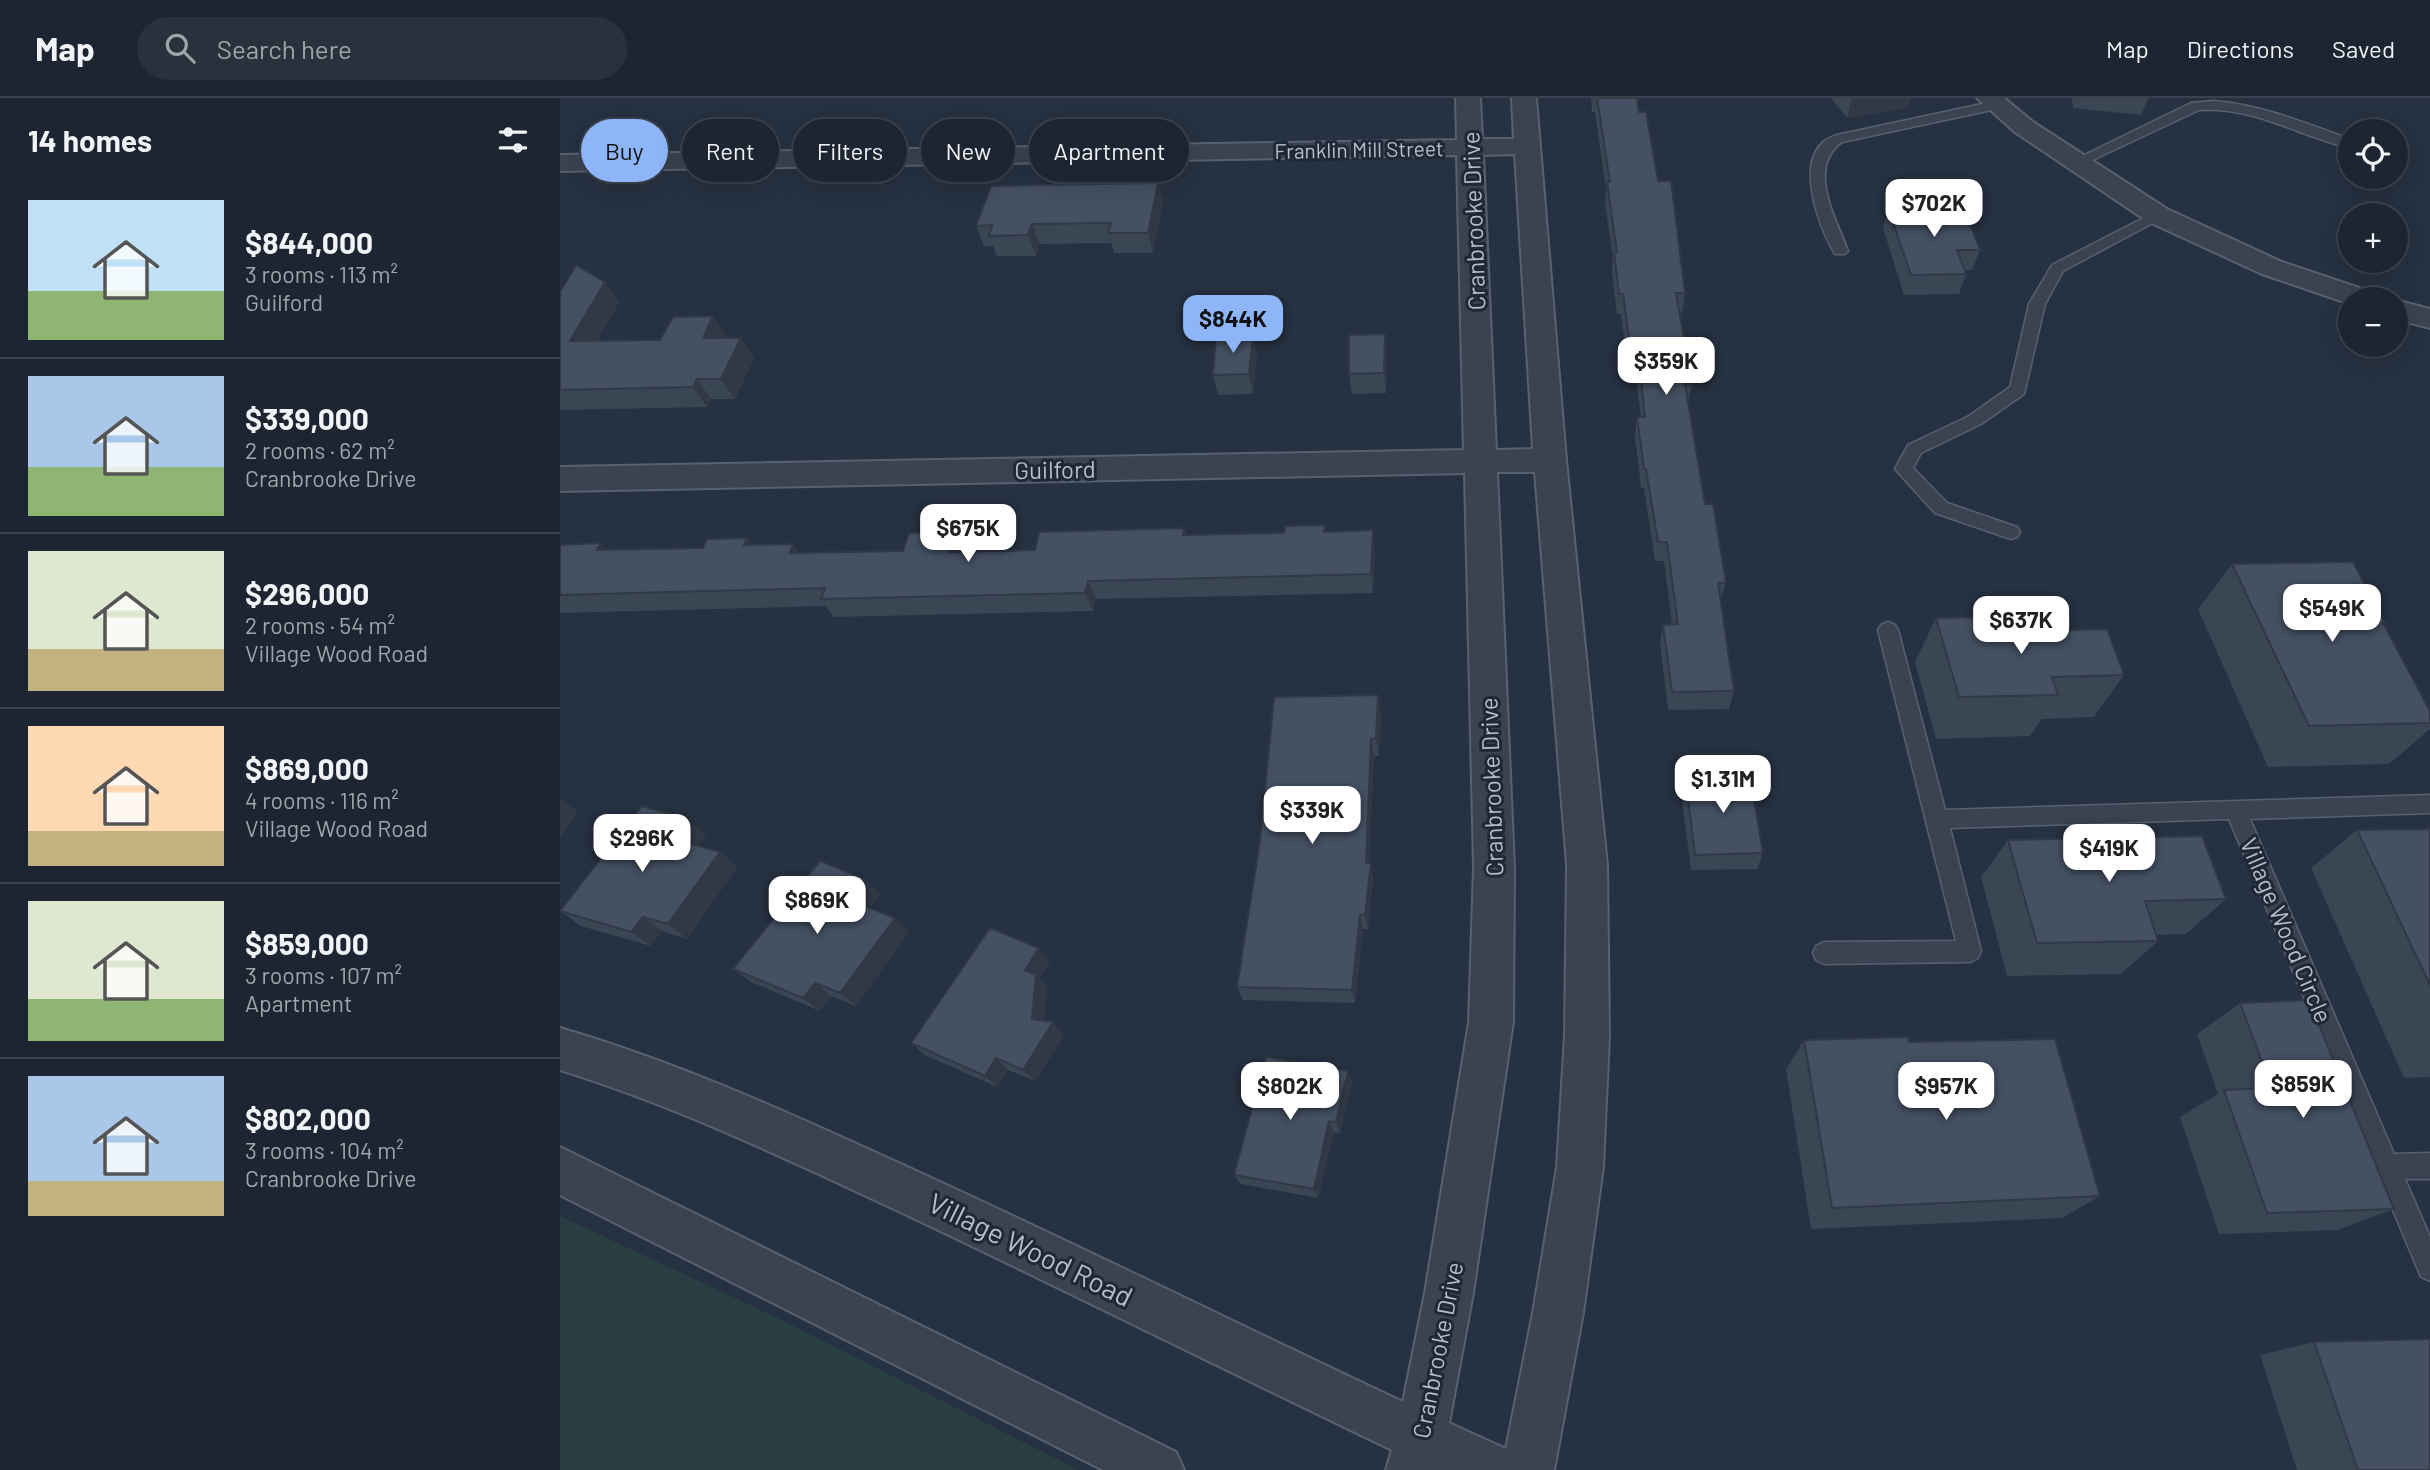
<!DOCTYPE html>
<html lang="en">
<head>
<meta charset="utf-8">
<style>
  :root { --surface:#1c2531; --page:#29313d; --text:#f1f3f6; --muted:#a0a5ab; --line:#3a424d; --accent:#8eb5f8 }
  body { margin:0; font-family:Barlow,sans-serif; background:var(--page); color:var(--text); height:100vh; display:flex; flex-direction:column; font-size:26px; white-space:nowrap }
  * { box-sizing:border-box; margin:0 }
  p { font-size:23px; color:var(--muted) }
  .icon { flex:none; width:38px; height:38px; fill:none; stroke:currentColor; stroke-width:2; stroke-linecap:round; stroke-linejoin:round }
  .map { position:relative; flex:1; overflow:hidden }
  .sheet { display:flex; flex-direction:column; background:var(--surface); width:560px }
  .sheet>* { flex:none }
  .top-card { position:absolute; left:21px; top:21px; width:665px; height:63px; display:flex; gap:14px }
  .controls { position:absolute; left:1778px; top:21px; display:grid; gap:14px }
  .controls a { display:grid; place-items:center; width:70px; height:70px; border-radius:50%; background:var(--surface); box-shadow:0 7px 28px #0002,0 0 0 2px var(--line); font-size:35px }
  .price { position:absolute; translate:-50% -60px; padding:0 16px; border-radius:14px; background:#fff; color:#222; font-size:23px; line-height:46px; filter:drop-shadow(0 2px 4px #0008) }
  .price::after { content:''; position:absolute; left:50%; top:42px; width:21px; height:16px; margin-left:-10px; background:inherit; clip-path:polygon(0 0,100% 0,50% 100%) }
  .price.active { background:var(--accent); color:#111 }
  ul { padding:0; list-style:none }
  li { display:flex; align-items:center; gap:21px; height:175px; padding:0 28px }
  li+li { border-top:2px solid var(--line) }
  li span { display:grid; place-items:center; flex:none; width:196px; height:140px; border-radius:0px; color:#555 }
  li>.icon { margin-inline-start:auto }
  span .icon { width:84px; height:84px; fill:#fffc; stroke-width:1 }
  li b { font-size:30px }
  h2 { display:flex; justify-content:space-between; align-items:center; height:84px; padding:0 28px; font-size:30px }
  .chip { padding:0 24px; border-radius:32px; background:var(--surface); box-shadow:0 7px 28px #0002,0 0 0 2px var(--line); font-size:24px; line-height:63px }
  .chip.active { background:var(--accent); color:#111 }
  header { display:flex; align-items:center; gap:42px; box-sizing:border-box; height:98px; padding:0 35px; background:var(--surface); border-bottom:2px solid var(--line) }
  header strong { font-size:33px }
  nav { display:flex; gap:38px; margin-inline-start:auto; font-size:24px }
  .search { width:490px; height:63px; background:var(--page); display:flex; align-items:center; gap:18px; box-sizing:border-box; padding:0 24px; border-radius:38px; color:var(--muted); font-size:26px }
  main { display:flex; flex:1; min-height:0 }
  .map>svg:first-child { display:block }
  .green { fill:#283e42 }
  .lines { fill:none; stroke-linecap:round; stroke-linejoin:round }
  .lane-casing { stroke:#58616e; stroke-width:3 }
  .street-casing { stroke:#58616e; stroke-width:4 }
  .lane { fill:#3a4351; fill-rule:evenodd }
  .street { fill:#3a4351; fill-rule:evenodd }
  .wall { fill:#3b4655 }
  .shaded-wall { fill:#303945 }
  .building { fill:#455163; stroke:#303945; stroke-width:2 }
  .labels { text-anchor:middle; dominant-baseline:central; stroke-width:6; stroke-linejoin:round; paint-order:stroke }
  .far-street-label { font-size:21px; fill:#b6becb; stroke:#1f2836 }
  .street-label { font-size:24px; fill:#b6becb; stroke:#1f2836 }
  .near-street-label { font-size:28px; fill:#b6becb; stroke:#1f2836 }
</style>
</head>
<body>
<header>
<strong>Map</strong>
<div class="search"><svg class="icon" aria-label="search" viewBox="0 0 24 24"><circle cx="10" cy="10" r="6"/><path d="M15 15l6 6"/></svg>Search here</div>
<nav><a>Map</a><a>Directions</a><a>Saved</a></nav>
</header>
<main>
<section class="sheet">
<h2>14 homes<svg class="icon" aria-label="filters" viewBox="0 0 24 24"><path d="M4 7h16M4 17h16"/><circle cx="9" cy="7" r="2"/><circle cx="15" cy="17" r="2"/></svg></h2>
<ul>
<li><span style="background:linear-gradient(#bfe0f5 65%,#8fb573 0)"><svg class="icon" aria-label="home" viewBox="0 0 24 24"><path d="M3 11l9-7 9 7M6 9v11h12V9"/></svg></span><div><b>$844,000</b><p>3 rooms · 113 m²</p><p>Guilford</p></div></li>
<li><span style="background:linear-gradient(#a9c7e8 65%,#8fb573 0)"><svg class="icon" aria-label="home" viewBox="0 0 24 24"><path d="M3 11l9-7 9 7M6 9v11h12V9"/></svg></span><div><b>$339,000</b><p>2 rooms · 62 m²</p><p>Cranbrooke Drive</p></div></li>
<li><span style="background:linear-gradient(#dfe7d0 70%,#c2b280 0)"><svg class="icon" aria-label="home" viewBox="0 0 24 24"><path d="M3 11l9-7 9 7M6 9v11h12V9"/></svg></span><div><b>$296,000</b><p>2 rooms · 54 m²</p><p>Village Wood Road</p></div></li>
<li><span style="background:linear-gradient(#ffd9b3 75%,#c2b280 0)"><svg class="icon" aria-label="home" viewBox="0 0 24 24"><path d="M3 11l9-7 9 7M6 9v11h12V9"/></svg></span><div><b>$869,000</b><p>4 rooms · 116 m²</p><p>Village Wood Road</p></div></li>
<li><span style="background:linear-gradient(#dfe7d0 70%,#8fb573 0)"><svg class="icon" aria-label="home" viewBox="0 0 24 24"><path d="M3 11l9-7 9 7M6 9v11h12V9"/></svg></span><div><b>$859,000</b><p>3 rooms · 107 m²</p><p>Apartment</p></div></li>
<li><span style="background:linear-gradient(#a9c7e8 75%,#c2b280 0)"><svg class="icon" aria-label="home" viewBox="0 0 24 24"><path d="M3 11l9-7 9 7M6 9v11h12V9"/></svg></span><div><b>$802,000</b><p>3 rooms · 104 m²</p><p>Cranbrooke Drive</p></div></li>
</ul>
</section>
<div class="map">
<svg width="1870" height="1372" viewBox="0 0 1870 1372">
  <rect width="100%" height="100%" fill="#263141"/>
  <polygon class="green" points="0,1118 216,1219 519,1372 0,1372"/>
  <g class="lines">
    <g class="lane-casing">
      <g id="lane">
        <path d="M 1436,3 L 1441,4 L 1441,10 L 1282,44 C 1246,70 1276,120 1288,153 L 1285,156 L 1275,156 C 1258,127 1229,51 1277,37 Z"/>
        <path d="M 1654,3 C 1702,7 1745,25 1790,41 L 1790,50 C 1738,38 1694,8 1639,12 L 1522,67 L 1517,68 L 1510,64 L 1631,5 Z"/>
        <polygon points="1597,113 1604,117 1602,120 1503,173 1485,206 1464,296 1421,326 1361,355 1353,370 1387,405 1457,429 1460,434 1457,439 1451,441 1375,415 1335,371 1348,347 1409,318 1450,289 1469,206 1492,167"/>
        <polygon points="1328,524 1335,527 1338,532 1385,712 1870,697 1870,715 1690,721 1834,1056 1870,1055 1870,1081 1845,1081 1870,1139 1870,1183 1861,1179 1669,721 1390,730 1421,853 1418,860 1410,864 1264,866 1256,862 1253,855 1256,848 1264,844 1396,843 1318,532 1321,527"/>
      </g>
    </g>
    <g class="street-casing">
      <g id="street">
        <path d="M 896,0 L 920,0 L 922,41 L 954,41 L 952,0 L 976,0 L 1006,362 L 1047,767 L 1049,938 L 1043,1069 L 1023,1215 L 994,1372 L 826,1372 L 832,1352 C 665,1272 499,1189 332,1110 C 223,1059 115,1008 0,972 L 0,930 C 123,966 238,1019 354,1072 C 518,1147 679,1227 843,1304 L 865,1195 L 909,924 L 914,769 L 905,375 L 0,393 L 0,369 L 904,352 L 897,57 L 0,73 L 0,57 L 897,42 ZM 955,56 L 973,351 L 936,352 L 923,57 ZM 937,374 L 975,374 L 1007,767 L 1005,938 L 997,1069 L 973,1215 L 946,1351 L 889,1325 L 913,1195 L 953,924 L 954,769 Z"/>
        <polygon points="1417,0 1444,0 1473,24 1607,111 1722,164 1814,195 1818,201 1790,201 1790,206 1702,176 1587,123 1455,34"/>
        <polygon points="1836,202 1870,211 1870,230 1836,221"/>
        <polygon points="0,1049 616,1354 624,1372 543,1372 0,1097"/>
      </g>
    </g>
    <use href="#lane" class="lane"/>
    <use href="#street" class="street"/>
  </g>
  <g class="wall">
    <polygon points="1031,0 1077,0 1079,14 1098,83 1125,195 1122,215 1119,215 1132,286 1128,305 1145,406 1166,485 1160,503 1174,593 1169,611 1108,612 1100,545 1103,527 1112,526 1104,463 1095,463 1084,390 1081,390 1075,338 1077,319 1081,319 1074,267 1068,267 1061,216 1057,216 1052,174 1053,161 1045,104 1046,91 1035,14 1032,14"/>
    <polygon points="1271,0 1351,0 1348,10 1287,20"/>
    <polygon points="1512,0 1589,0 1581,17 1513,10"/>
    <polygon points="598,85 603,105 593,155 554,155 551,145 479,146 476,158 437,158 433,148 424,148 416,128"/>
    <polygon points="1328,110 1420,152 1412,172 1405,172 1406,176 1399,196 1344,197 1323,130"/>
    <polygon points="45,184 59,204 37,243 100,242 166,238 165,240 194,260 175,301 151,301 147,309 0,312 0,194"/>
    <polygon points="693,238 697,258 693,296 658,297 653,277"/>
    <polygon points="827,256 826,295 792,296 789,276"/>
    <polygon points="624,430 626,437 766,433 815,451 813,495 536,501 533,513 274,519 266,508 0,515 0,447 47,452 143,450 187,440 192,447 239,454 475,452"/>
    <polygon points="1672,466 1825,525 1824,527 1870,613 1870,631 1829,666 1708,669 1638,511"/>
    <polygon points="1376,520 1480,533 1564,577 1534,619 1482,621 1470,638 1376,641 1355,564"/>
    <polygon points="818,597 821,614 819,658 814,658 809,765 811,765 813,780 808,831 803,831 795,905 683,902 677,889"/>
    <polygon points="1125,677 1203,755 1197,771 1131,772 1121,694"/>
    <polygon points="1870,731 1870,979 1844,980 1751,770 1797,732"/>
    <polygon points="146,737 138,748 160,754 177,769 127,841 102,833 91,848 21,828 0,813"/>
    <polygon points="1448,742 1666,801 1626,836 1596,837 1598,843 1561,876 1447,878 1421,779"/>
    <polygon points="320,796 310,810 349,834 296,908 271,898 260,913 191,884 173,871"/>
    <polygon points="490,864 479,880 487,890 484,923 493,924 504,937 475,983 448,972 437,989 365,957 351,945"/>
    <polygon points="1680,905 1834,1111 1778,1132 1659,1136 1620,1019 1658,996 1637,936"/>
    <polygon points="1244,942 1349,944 1540,1098 1502,1120 1251,1131 1226,971"/>
    <polygon points="792,984 780,1035 774,1034 758,1100 681,1086 674,1077"/>
    <polygon points="1754,1244 1870,1372 1737,1372 1700,1257"/>
  </g>
  <g class="shaded-wall">
    <polygon points="1292,0 1351,0 1348,10 1287,20"/>
    <polygon points="598,85 603,105 593,155 588,135"/>
    <polygon points="472,126 479,146 476,158 468,137"/>
    <polygon points="45,184 59,204 26,263 10,243"/>
    <polygon points="153,218 166,238 156,260 143,240"/>
    <polygon points="825,236 827,256 826,295 824,275"/>
    <polygon points="693,238 697,258 693,296 689,276"/>
    <polygon points="181,240 194,260 175,301 161,281"/>
    <polygon points="137,281 151,301 147,309 133,289"/>
    <polygon points="813,432 815,451 813,495 811,476"/>
    <polygon points="394,434 404,453 389,454"/>
    <polygon points="187,440 201,459 184,447"/>
    <polygon points="41,445 57,464 37,452"/>
    <polygon points="233,446 246,465 230,455"/>
    <polygon points="528,483 536,501 533,513 525,495"/>
    <polygon points="818,597 821,614 819,658 816,641"/>
    <polygon points="811,641 814,658 808,780 806,765"/>
    <polygon points="0,700 18,714 0,740"/>
    <polygon points="129,721 146,737 132,756 114,741"/>
    <polygon points="160,754 177,769 127,841 108,826"/>
    <polygon points="811,765 813,780 808,831 805,817"/>
    <polygon points="305,781 320,796 305,816 290,802"/>
    <polygon points="800,817 803,831 795,905 792,892"/>
    <polygon points="83,819 102,833 91,848 71,834"/>
    <polygon points="335,820 349,834 296,908 280,895"/>
    <polygon points="479,850 490,864 479,880 487,890 483,933 472,921 465,872"/>
    <polygon points="255,885 271,898 260,913 243,900"/>
    <polygon points="493,924 504,937 475,983 463,972"/>
    <polygon points="436,960 448,972 437,989 425,978"/>
    <polygon points="788,973 792,984 780,1035 776,1024"/>
    <polygon points="769,1023 774,1034 758,1100 754,1091"/>
  </g>
  <g class="building">
    <polygon points="1037,0 1077,0 1079,14 1086,14 1098,83 1111,83 1125,195 1116,195 1132,286 1125,286 1145,406 1153,406 1162,460 1166,485 1158,485 1174,593 1112,594 1103,527 1118,526 1107,444 1098,444 1086,371 1084,371 1077,319 1085,319 1077,247 1070,247 1063,196 1059,196 1054,154 1057,154 1047,84 1050,84"/>
    <polygon points="598,85 588,135 548,135 551,125 472,126 468,137 429,138 432,127 416,128 431,88"/>
    <polygon points="1403,109 1420,152 1397,152 1406,176 1351,177 1328,110"/>
    <polygon points="16,167 45,184 10,243 100,242 113,219 153,218 143,240 181,240 161,281 137,281 133,289 0,292 0,194"/>
    <polygon points="825,236 824,275 789,276 789,237"/>
    <polygon points="656,238 693,238 689,276 653,277"/>
    <polygon points="765,427 764,434 813,432 811,476 528,483 525,495 261,501 265,490 0,497 0,447 41,445 37,452 143,450 147,441 187,440 184,447 233,446 230,455 343,453 349,435 394,434 389,454 475,452 479,434 624,430 623,437 724,435 725,428"/>
    <polygon points="1793,464 1825,525 1823,525 1870,613 1870,625 1749,628 1672,466"/>
    <polygon points="1475,518 1480,533 1547,531 1564,577 1492,579 1498,597 1399,599 1376,520"/>
    <polygon points="818,597 816,641 811,641 806,765 811,765 805,817 800,817 792,892 677,889 700,743 714,599"/>
    <polygon points="1190,676 1203,755 1135,757 1125,677"/>
    <polygon points="82,708 129,721 114,741 160,754 108,826 83,819 71,834 0,813"/>
    <polygon points="1870,731 1870,887 1797,732"/>
    <polygon points="1642,738 1666,801 1585,803 1598,843 1477,845 1448,742"/>
    <polygon points="260,763 305,781 290,802 335,820 280,895 255,885 243,900 173,871"/>
    <polygon points="430,830 479,850 465,872 476,877 472,921 493,924 463,972 436,960 425,978 351,945"/>
    <polygon points="1749,902 1834,1111 1707,1115 1664,992 1712,990 1680,905"/>
    <polygon points="1348,939 1349,944 1495,941 1540,1098 1272,1110 1244,942"/>
    <polygon points="706,959 788,973 776,1024 769,1023 754,1091 674,1077"/>
    <polygon points="1870,1241 1870,1372 1798,1372 1754,1244"/>
  </g>
  <g class="labels">
    <g class="far-street-label">
      <text transform="translate(799 51) rotate(-1)">Franklin Mill Street</text>
    </g>
    <g class="street-label">
      <text transform="translate(913 123) rotate(-92)">Cranbrooke Drive</text>
      <text transform="translate(495 371) rotate(-1)">Guilford</text>
      <text transform="translate(931 689) rotate(-92)">Cranbrooke Drive</text>
      <text transform="translate(1727 832) rotate(67)">Village Wood Circle</text>
      <text transform="translate(877 1252) rotate(-79)">Cranbrooke Drive</text>
    </g>
    <g class="near-street-label">
      <text transform="translate(471 1151) rotate(26)">Village Wood Road</text>
    </g>
  </g>
</svg>
<div class="controls">
<a><svg class="icon" aria-label="locate" viewBox="0 0 24 24"><circle cx="12" cy="12" r="6"/><path d="M12 2v4M12 18v4M2 12h4M18 12h4"/></svg></a>
<a>+</a>
<a>−</a>
</div>
<b class="price" style="left:1374px;top:141px">$702K</b>
<b class="price active" style="left:673px;top:257px">$844K</b>
<b class="price" style="left:1106px;top:299px">$359K</b>
<b class="price" style="left:408px;top:466px">$675K</b>
<b class="price" style="left:1772px;top:546px">$549K</b>
<b class="price" style="left:1461px;top:558px">$637K</b>
<b class="price" style="left:1163px;top:717px">$1.31M</b>
<b class="price" style="left:752px;top:748px">$339K</b>
<b class="price" style="left:82px;top:776px">$296K</b>
<b class="price" style="left:1549px;top:786px">$419K</b>
<b class="price" style="left:257px;top:838px">$869K</b>
<b class="price" style="left:1743px;top:1022px">$859K</b>
<b class="price" style="left:730px;top:1024px">$802K</b>
<b class="price" style="left:1386px;top:1024px">$957K</b>
<div class="top-card">
<a class="chip active">Buy</a>
<a class="chip">Rent</a>
<a class="chip">Filters</a>
<a class="chip">New</a>
<a class="chip">Apartment</a>
</div>
</div>
</main>
</body>
</html>
